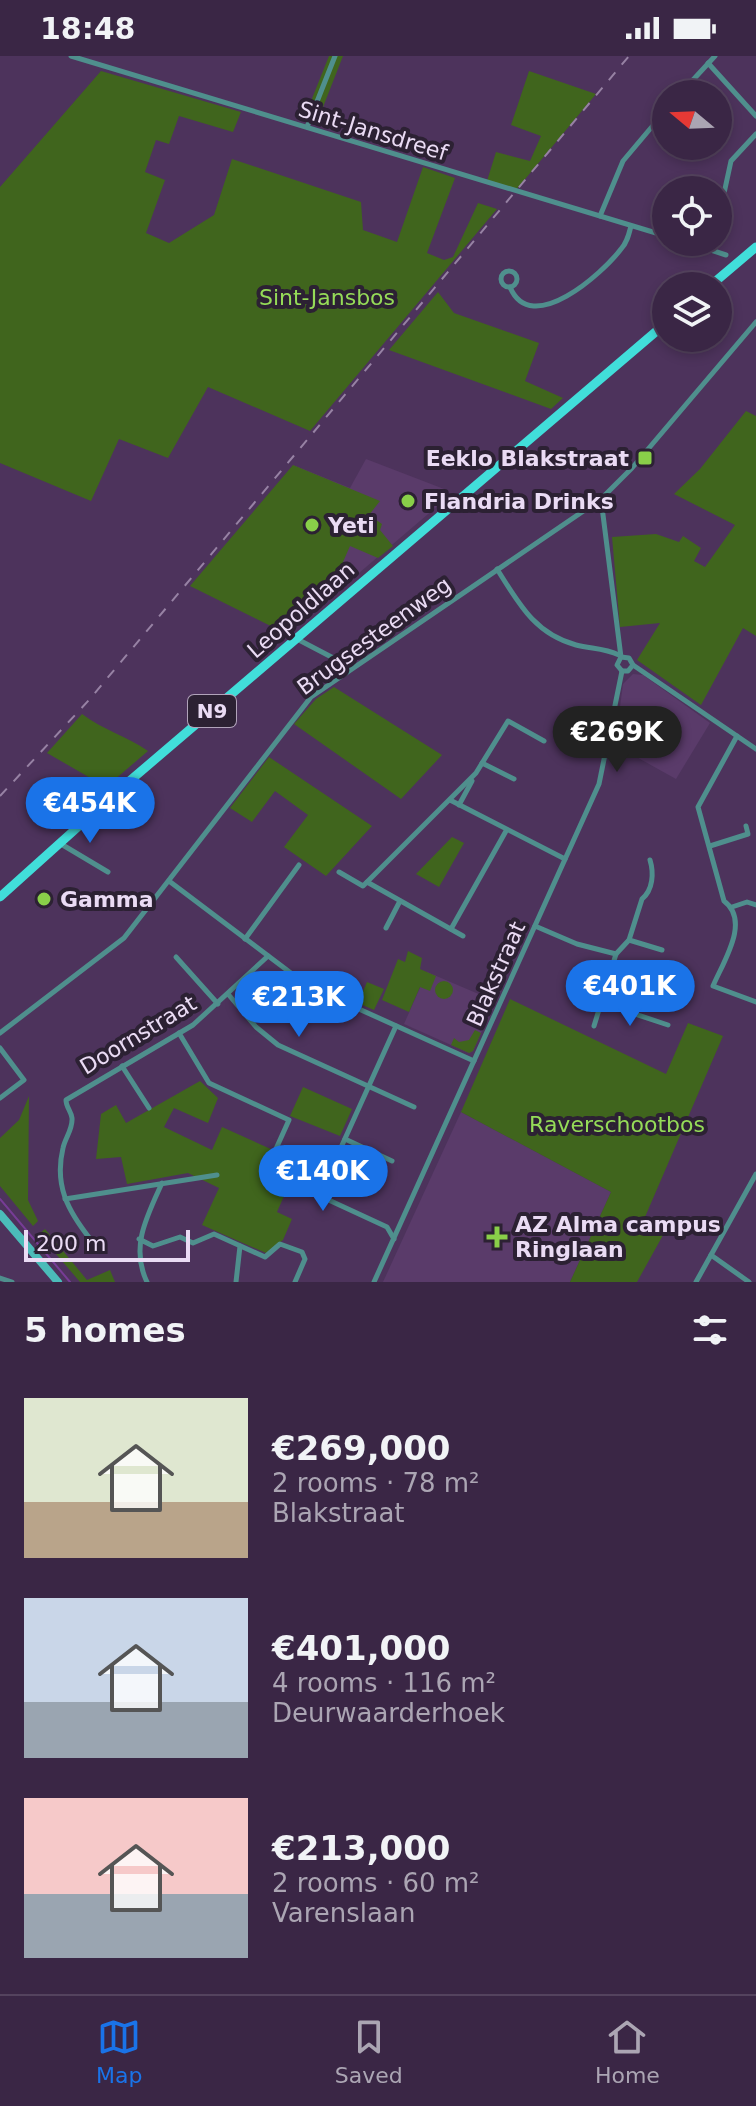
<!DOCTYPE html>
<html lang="en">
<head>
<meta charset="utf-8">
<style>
  :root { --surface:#3a2645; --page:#412e4c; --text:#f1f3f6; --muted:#aba5b3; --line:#54435e; --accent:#1a73e8 }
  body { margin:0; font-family:"DejaVu Sans",sans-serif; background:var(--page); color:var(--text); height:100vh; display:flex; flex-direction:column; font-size:30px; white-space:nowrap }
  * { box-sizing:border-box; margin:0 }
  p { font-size:26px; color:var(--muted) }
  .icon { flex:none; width:44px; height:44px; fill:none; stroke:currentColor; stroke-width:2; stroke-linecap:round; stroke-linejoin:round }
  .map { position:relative; height:1226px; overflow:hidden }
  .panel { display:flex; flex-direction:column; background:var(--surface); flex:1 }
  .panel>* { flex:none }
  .needle { width:52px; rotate:289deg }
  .tools { position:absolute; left:652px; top:24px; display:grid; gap:16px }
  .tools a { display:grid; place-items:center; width:80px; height:80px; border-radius:50%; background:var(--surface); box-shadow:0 4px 12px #0003,0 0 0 2px var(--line); font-size:40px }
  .scale { position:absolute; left:24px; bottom:20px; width:166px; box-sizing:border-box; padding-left:8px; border:4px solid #eadbf4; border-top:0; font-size:22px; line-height:28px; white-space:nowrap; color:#eadbf4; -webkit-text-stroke:6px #2c2133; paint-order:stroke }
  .price { position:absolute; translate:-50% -68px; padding:0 18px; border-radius:28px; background:var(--accent); color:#fff; font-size:26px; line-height:52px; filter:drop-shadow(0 2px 4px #0008) }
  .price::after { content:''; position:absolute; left:50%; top:48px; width:24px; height:18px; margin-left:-12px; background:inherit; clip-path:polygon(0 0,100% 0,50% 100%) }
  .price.on { background:#222; color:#fff }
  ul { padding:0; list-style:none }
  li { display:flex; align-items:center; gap:24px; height:200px; padding:0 24px }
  li span { display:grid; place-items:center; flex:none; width:224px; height:160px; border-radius:0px; color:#555 }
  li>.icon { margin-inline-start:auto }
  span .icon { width:96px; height:96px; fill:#fffc; stroke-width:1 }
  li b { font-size:34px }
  h2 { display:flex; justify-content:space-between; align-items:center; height:96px; padding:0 24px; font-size:34px }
  .status { display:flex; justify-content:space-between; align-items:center; height:56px; padding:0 40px; background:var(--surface); direction:ltr }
  .status svg { height:22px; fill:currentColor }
  .dock { display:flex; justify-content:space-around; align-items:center; height:112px; border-top:2px solid var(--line); background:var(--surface); font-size:22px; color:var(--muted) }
  .dock a { display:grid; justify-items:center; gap:4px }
  .dock .on { color:var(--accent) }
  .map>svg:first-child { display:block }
  .built { fill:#5a3b6a }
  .green { fill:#40651d }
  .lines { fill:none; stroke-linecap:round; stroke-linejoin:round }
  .stream { stroke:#773c96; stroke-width:2 }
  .street { stroke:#4f8f8d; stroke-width:5 }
  .secondary { stroke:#4bbcb9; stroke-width:8 }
  .primary { stroke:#41deda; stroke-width:9 }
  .rail { stroke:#9782a4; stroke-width:2; stroke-dasharray:10 10; stroke-linecap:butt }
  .poi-dot { fill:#89cf49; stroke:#2c2133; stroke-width:3 }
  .labels { text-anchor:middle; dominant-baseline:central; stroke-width:8; stroke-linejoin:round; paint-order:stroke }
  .shield { fill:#2c2133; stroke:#b1a3ba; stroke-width:2 }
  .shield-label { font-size:20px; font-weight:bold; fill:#eadbf4 }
  .street-label { font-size:22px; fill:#eadbf4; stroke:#2c2133 }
  .park-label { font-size:22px; fill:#95db58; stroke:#2c2133 }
  .poi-label { font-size:22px; font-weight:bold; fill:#eadbf4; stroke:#2c2133; text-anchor:start }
</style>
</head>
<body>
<div class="status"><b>18:48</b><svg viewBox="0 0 49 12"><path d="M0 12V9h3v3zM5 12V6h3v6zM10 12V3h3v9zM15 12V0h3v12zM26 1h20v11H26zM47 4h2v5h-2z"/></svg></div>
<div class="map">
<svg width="756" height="1226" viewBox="0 0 756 1226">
  <rect width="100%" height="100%" fill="#4d335c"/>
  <g class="built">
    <polygon points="366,403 444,433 441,439 448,441 359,517 334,502 293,409 350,432"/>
    <polygon points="633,618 643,619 710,667 676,723 615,689 623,628"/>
    <polygon points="427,916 495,945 473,995 469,997 404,968"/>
    <polygon points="461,1056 611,1136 570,1226 383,1226"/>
  </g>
  <g class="green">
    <polygon points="329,0 343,0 316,69 303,65"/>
    <polygon points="101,15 241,56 233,76 179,60 169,88 156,84 145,116 165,124 146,177 169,187 214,159 232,103 361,146 363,174 397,186 423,111 455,122 427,197 444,204 453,201 478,147 497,153 310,375 208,331 168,402 119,383 91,445 0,407 0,131"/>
    <polygon points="529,15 596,38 516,134 487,125 496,96 530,105 541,80 511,69"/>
    <polygon points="438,236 454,257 539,287 525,325 563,342 551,353 389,294"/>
    <polygon points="746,355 756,360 756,580 743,572 701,649 637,604 660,567 620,571 612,481 656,478 679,486 683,480 701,492 694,505 705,511 735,469 674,438 700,413"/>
    <polygon points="293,409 380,445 369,459 382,468 380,474 393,490 378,502 350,490 343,506 359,517 287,578 190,530"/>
    <polygon points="334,631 442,699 401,743 294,668 316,643"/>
    <path d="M 82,658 C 103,674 127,680 148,695 L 106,731 L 47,697 Z"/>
    <polygon points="269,701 372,770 326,820 284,791 308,759 275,735 252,766 230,752"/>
    <polygon points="452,781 464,787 439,831 416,818"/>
    <polygon points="408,895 422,902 420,913 436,920 430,935 420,931 409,956 382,944 398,903 405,906"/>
    <circle cx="444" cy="934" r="9"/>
    <polygon points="367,926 384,933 374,954 358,947"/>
    <polygon points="510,943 666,1018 688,967 723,980 645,1161 667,1172 637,1226 570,1226 611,1136 461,1056"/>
    <polygon points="475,974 481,977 473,995 469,997 451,989 454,982 459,986 469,984"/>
    <polygon points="200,1025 218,1042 208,1067 174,1052 164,1071 212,1094 222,1071 273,1094 262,1119 288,1131 277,1156 292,1163 283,1184 266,1197 202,1169 219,1132 188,1117 127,1128 121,1101 96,1103 101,1058 116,1049 126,1067"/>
    <polygon points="303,1031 352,1053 340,1080 290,1060"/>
    <polygon points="29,1040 28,1144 38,1165 33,1170 0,1130 0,1082 19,1064"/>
    <polygon points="45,1173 87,1224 110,1214 115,1226 80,1226 39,1178"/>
  </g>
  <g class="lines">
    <polyline class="stream" points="0,1143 70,1226"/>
    <g class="street">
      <polyline points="71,0 666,180"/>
      <polyline points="708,7 756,60"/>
      <polyline points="680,38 715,0"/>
      <polyline points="307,71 335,0"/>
      <polyline points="600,160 623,105 666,54"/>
      <polyline points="718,165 731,105 756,78"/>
      <polyline points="686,186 726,199"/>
      <circle cx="509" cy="223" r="8"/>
      <path d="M 510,231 C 531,282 603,217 621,193 C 627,187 629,178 631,170"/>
      <polyline points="601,443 621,601"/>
      <path d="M 497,513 C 519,548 535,578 576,589 C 592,593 604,592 619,599"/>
      <polyline points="297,583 341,606 349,614"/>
      <polyline points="621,601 629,602 633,609 628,615 622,615"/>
      <polyline points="621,601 617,609 622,615"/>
      <polyline points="633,609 756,693"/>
      <path d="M 737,680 L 698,751 L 724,845 C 751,865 723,906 713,930 L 756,946"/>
      <polyline points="482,707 514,723"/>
      <polyline points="450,744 565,803"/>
      <polyline points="459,749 472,725"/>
      <polyline points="61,788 108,816"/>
      <polyline points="710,790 748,778 746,770"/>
      <polyline points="339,816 363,830 367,826 463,880"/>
      <polyline points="169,825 308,930 474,1005"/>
      <polyline points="367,826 476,717 508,665 544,685"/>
      <polyline points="732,851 747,846 756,849"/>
      <polyline points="535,870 577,888 616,898 594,970"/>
      <polyline points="386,872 400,845"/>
      <polyline points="451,873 506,775"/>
      <polyline points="245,883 299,809"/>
      <polyline points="629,884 662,894"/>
      <path d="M 616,898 L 629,884 L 642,843 C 653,834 654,817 650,804"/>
      <polyline points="176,901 218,948"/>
      <polyline points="228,938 256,971 278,989 414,1051"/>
      <polyline points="602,947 668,969"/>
      <polyline points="0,977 124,882 311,641 601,443 632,412 756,266"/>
      <polyline points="179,977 209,1027 289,1064 266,1115 387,1171 394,1183"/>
      <polyline points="0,992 24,1024 0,1042"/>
      <polyline points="122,1010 149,1052"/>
      <polyline points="345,1083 392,1105"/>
      <polyline points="319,1140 396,970"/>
      <polyline points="65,1143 217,1119"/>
      <polyline points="139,1183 153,1190 180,1181 193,1187 214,1178 265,1201 280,1188 302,1196 305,1203 295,1226"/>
      <path d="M 91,1184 C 68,1155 54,1130 63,1092 C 65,1082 73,1073 72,1062 C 71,1055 66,1051 66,1044 L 193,969 L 268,900"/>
      <polyline points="711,1199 749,1226"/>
      <polyline points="0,1222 12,1226"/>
      <path d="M 147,1226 C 130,1191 147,1160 162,1127"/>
      <polyline points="236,1226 240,1190"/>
      <polyline points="374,1226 599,728 622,615"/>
      <polyline points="696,1226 756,1118"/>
    </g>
    <polyline class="secondary" points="0,1158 58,1226"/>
    <g class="primary">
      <polyline points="710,230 756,191"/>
      <polyline points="0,841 119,734 666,267"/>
    </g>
    <polyline class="rail" points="0,740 89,644 629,0"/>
  </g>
  <g class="poi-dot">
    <rect x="637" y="394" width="16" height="16" rx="4"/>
    <circle cx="408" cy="445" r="8"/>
    <circle cx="312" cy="469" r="8"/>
    <circle cx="44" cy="843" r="8"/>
    <path d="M493 1169h8v8h8v8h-8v8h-8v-8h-8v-8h8z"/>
  </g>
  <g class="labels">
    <rect class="shield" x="188" y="639" width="48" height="32" rx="6"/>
    <g class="shield-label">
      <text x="212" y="655">N9</text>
    </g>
    <g class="street-label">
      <text transform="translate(373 75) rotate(17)">Sint-Jansdreef</text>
      <text transform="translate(301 554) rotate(-41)">Leopoldlaan</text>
      <text transform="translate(374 580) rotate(-36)">Brugsesteenweg</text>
      <text transform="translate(496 918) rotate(-66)">Blakstraat</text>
      <text transform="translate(138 979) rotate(-31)">Doornstraat</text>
    </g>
    <g class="park-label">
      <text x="327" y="241">Sint-Jansbos</text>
      <text x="617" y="1068">Raverschootbos</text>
    </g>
    <g class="poi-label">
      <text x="629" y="402" text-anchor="end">Eeklo Blakstraat</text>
      <text x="424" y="445">Flandria Drinks</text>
      <text x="328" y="469">Yeti</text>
      <text x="60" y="843">Gamma</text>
      <text x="515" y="1168">AZ Alma campus<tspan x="515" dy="25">Ringlaan</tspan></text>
    </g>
  </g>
</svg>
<div class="tools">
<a><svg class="needle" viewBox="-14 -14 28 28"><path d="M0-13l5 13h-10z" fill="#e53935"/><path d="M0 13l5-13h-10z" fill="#aba5b3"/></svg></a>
<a><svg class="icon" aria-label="locate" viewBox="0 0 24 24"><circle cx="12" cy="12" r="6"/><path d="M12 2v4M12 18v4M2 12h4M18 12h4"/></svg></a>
<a><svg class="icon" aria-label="layers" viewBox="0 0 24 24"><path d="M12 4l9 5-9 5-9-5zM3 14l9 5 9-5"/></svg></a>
</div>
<div class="scale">200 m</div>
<b class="price on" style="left:617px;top:718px">€269K</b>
<b class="price" style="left:90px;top:789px">€454K</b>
<b class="price" style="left:630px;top:972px">€401K</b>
<b class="price" style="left:299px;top:983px">€213K</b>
<b class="price" style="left:323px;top:1157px">€140K</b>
</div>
<section class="panel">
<h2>5 homes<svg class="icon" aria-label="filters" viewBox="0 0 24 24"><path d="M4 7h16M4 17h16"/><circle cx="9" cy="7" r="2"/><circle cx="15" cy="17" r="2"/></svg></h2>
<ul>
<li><span style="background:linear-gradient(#dfe7d0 65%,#b9a48a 0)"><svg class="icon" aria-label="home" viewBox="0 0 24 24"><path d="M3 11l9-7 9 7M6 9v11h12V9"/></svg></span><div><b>€269,000</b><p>2 rooms · 78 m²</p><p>Blakstraat</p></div></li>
<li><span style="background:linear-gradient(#c9d6e8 65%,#9aa5b1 0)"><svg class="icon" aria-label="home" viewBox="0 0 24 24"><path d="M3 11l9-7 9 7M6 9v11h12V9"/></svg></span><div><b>€401,000</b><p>4 rooms · 116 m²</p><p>Deurwaarderhoek</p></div></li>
<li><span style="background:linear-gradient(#f6c9c9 60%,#9aa5b1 0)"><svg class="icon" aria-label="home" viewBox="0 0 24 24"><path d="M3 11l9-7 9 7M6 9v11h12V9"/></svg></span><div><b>€213,000</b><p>2 rooms · 60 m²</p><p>Varenslaan</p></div></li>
</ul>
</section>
<nav class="dock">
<a class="on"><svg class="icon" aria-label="map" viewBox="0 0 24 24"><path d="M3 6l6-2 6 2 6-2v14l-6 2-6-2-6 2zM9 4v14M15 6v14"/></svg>Map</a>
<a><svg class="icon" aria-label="saved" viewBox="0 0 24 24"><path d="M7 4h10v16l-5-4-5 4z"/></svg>Saved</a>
<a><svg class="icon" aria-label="home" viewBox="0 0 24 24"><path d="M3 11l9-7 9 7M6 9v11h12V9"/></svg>Home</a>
</nav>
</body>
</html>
